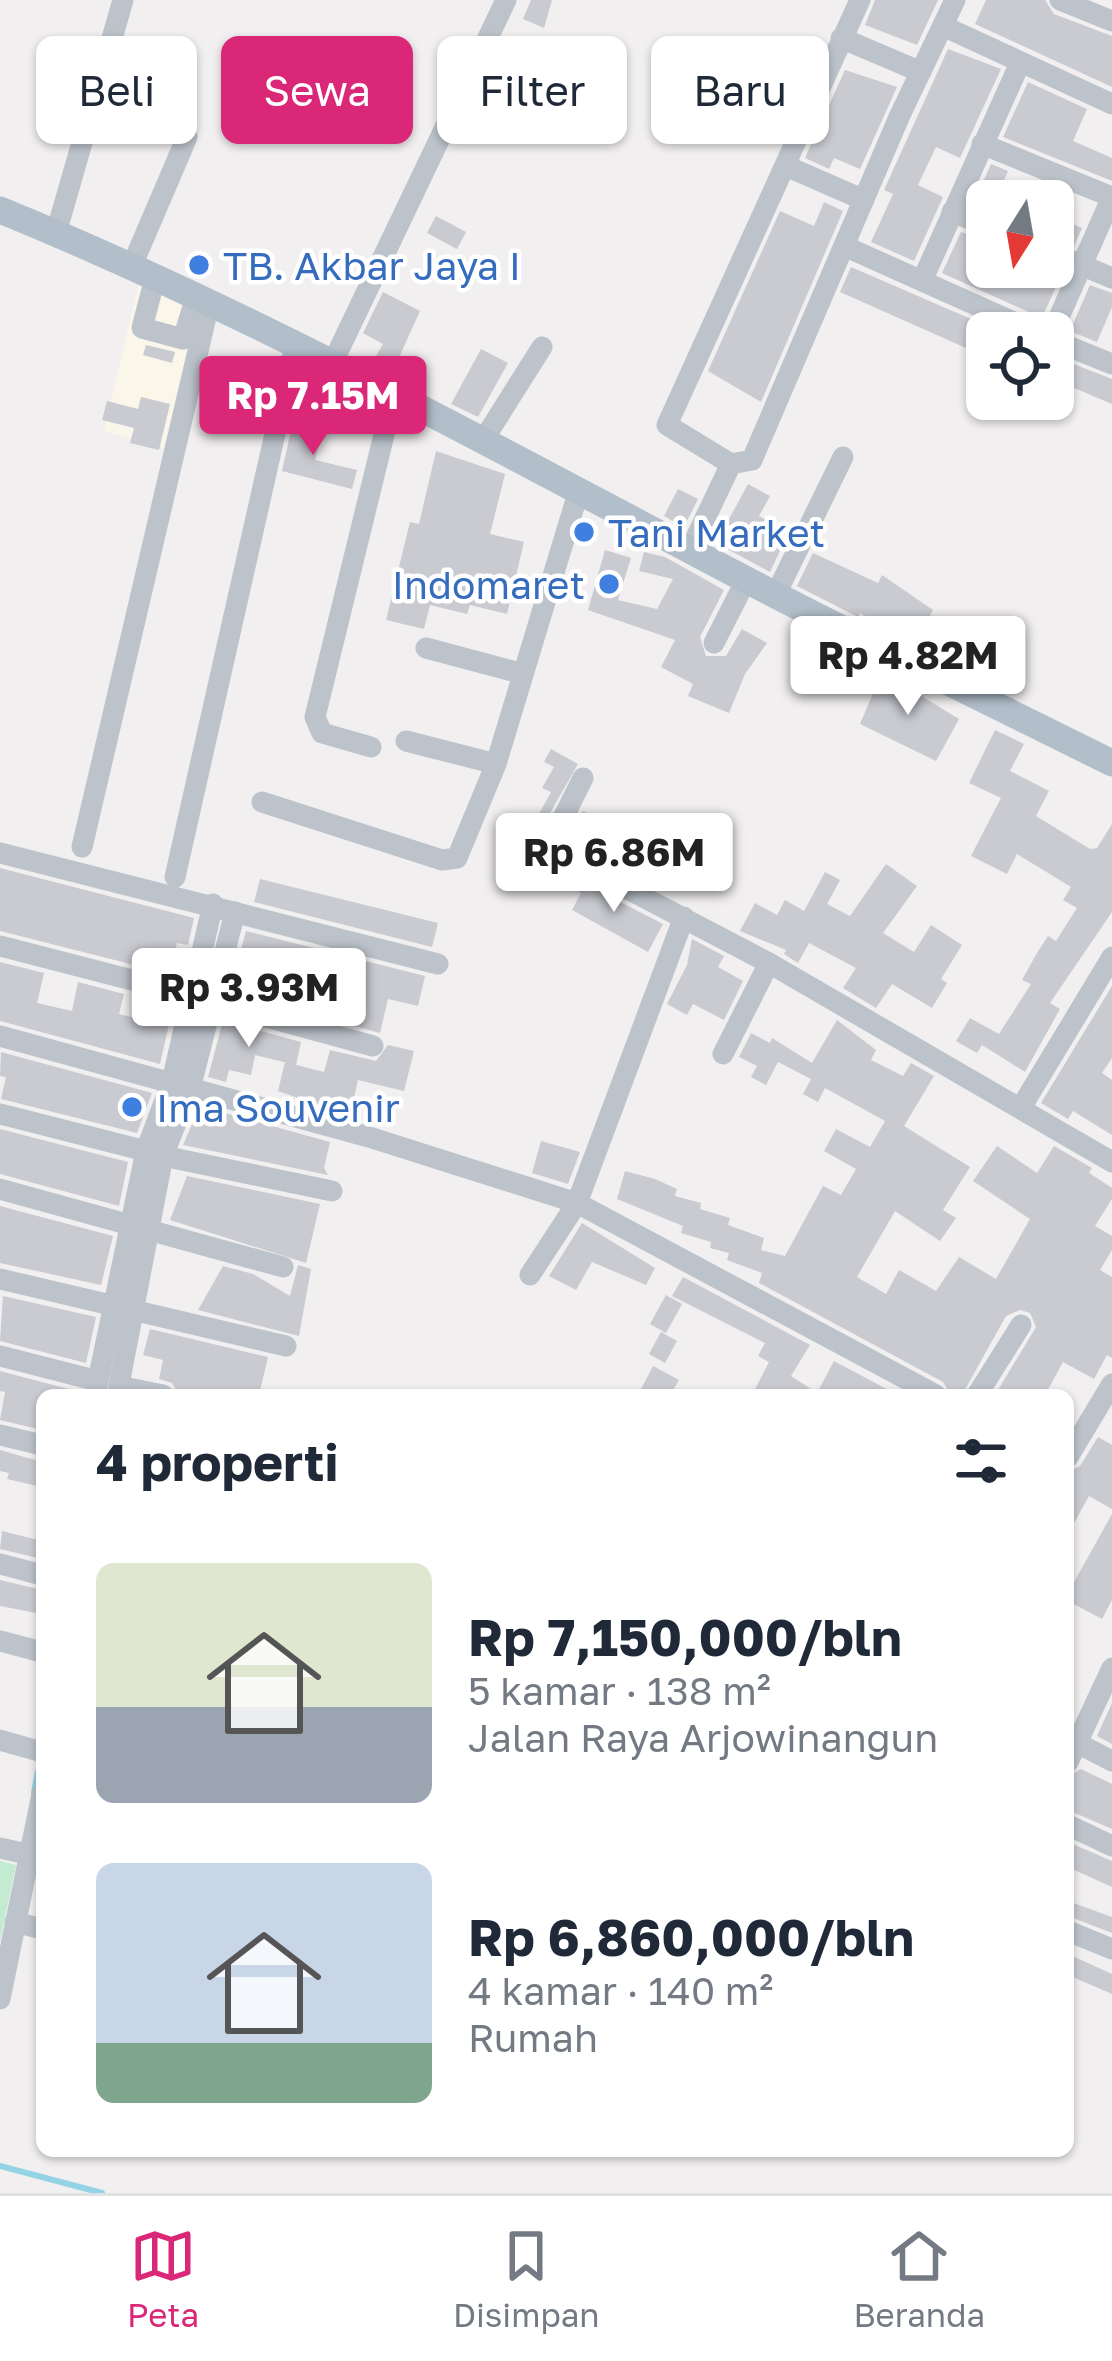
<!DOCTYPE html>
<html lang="id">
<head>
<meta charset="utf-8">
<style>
  :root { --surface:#fff; --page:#f6f6f7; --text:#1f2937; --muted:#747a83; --line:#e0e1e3; --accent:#db2777 }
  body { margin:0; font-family:"Golos Text",sans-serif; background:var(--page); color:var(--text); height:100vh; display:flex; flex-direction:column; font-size:45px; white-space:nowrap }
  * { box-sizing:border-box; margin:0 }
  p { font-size:39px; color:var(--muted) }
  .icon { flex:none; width:66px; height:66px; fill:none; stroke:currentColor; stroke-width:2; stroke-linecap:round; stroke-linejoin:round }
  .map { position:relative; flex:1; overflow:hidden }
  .drawer { position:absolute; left:36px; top:1389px; width:1038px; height:768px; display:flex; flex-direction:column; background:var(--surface); border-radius:18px; box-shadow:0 3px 9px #0004 }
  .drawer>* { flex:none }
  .banner { position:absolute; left:36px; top:36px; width:1041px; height:108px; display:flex; gap:24px }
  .needle { width:78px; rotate:191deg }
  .buttons { position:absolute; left:966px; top:180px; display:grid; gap:24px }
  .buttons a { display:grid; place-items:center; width:108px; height:108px; border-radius:18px; background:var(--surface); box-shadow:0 3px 9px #0004; font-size:60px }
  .price { position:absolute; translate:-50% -102px; padding:0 27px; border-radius:12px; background:#fff; color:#222; font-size:39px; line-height:78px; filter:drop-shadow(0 3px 6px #0008) }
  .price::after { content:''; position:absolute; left:50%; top:72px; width:36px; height:27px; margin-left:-18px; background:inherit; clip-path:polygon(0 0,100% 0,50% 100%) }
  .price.current { background:var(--accent); color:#fff }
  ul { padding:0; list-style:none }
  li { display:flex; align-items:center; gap:36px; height:300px; padding:0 60px }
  li span { display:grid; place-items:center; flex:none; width:336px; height:240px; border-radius:18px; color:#555 }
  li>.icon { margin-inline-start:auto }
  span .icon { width:144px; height:144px; fill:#fffc; stroke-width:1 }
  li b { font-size:51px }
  h2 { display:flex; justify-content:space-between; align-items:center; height:144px; padding:0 60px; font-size:51px }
  .pill { padding:0 42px; border-radius:18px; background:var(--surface); box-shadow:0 3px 9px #0004; font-size:42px; line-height:108px }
  .pill.current { background:var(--accent); color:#fff }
  .dock { display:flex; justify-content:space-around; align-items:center; height:168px; border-top:3px solid var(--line); background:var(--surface); font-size:33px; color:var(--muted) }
  .dock a { display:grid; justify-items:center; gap:6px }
  .dock .current { color:var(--accent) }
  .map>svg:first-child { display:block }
  .commercial { fill:#faf6ea }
  .green { fill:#c2ebd2 }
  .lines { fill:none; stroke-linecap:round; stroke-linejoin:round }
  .stream { stroke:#93d3e3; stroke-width:6 }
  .building { fill:#c9cbd1 }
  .minor { stroke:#bcc3cb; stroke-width:21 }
  .major { stroke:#b2bfcb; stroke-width:27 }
  .shop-dot { fill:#3f7fe0; stroke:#fff; stroke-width:4.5 }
  .labels { text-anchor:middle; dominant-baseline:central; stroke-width:9; stroke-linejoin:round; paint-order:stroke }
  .shop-label { font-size:39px; fill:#366cbe; stroke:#fff; text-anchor:start }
</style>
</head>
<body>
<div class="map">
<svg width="1112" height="2193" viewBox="0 0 1112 2193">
  <rect width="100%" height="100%" fill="#f1efef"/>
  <polygon class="commercial" points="139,283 197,309 164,448 104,431"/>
  <polygon class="green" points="0,1861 16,1865 0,1941"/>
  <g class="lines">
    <g class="stream">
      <polyline points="34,1793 38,1771"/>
      <polyline points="0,2166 102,2193"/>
    </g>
  </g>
  <g class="building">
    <polygon points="531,0 552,0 544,28 523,19"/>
    <polygon points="875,0 938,0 917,45 865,25"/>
    <polygon points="986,0 1045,0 1054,14 1112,36 1112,87 975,24"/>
    <polygon points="948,49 1001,69 960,158 936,147 918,185 943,197 914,261 871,242 893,194 884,190"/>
    <polygon points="845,70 897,87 860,169 834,158 829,169 805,158"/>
    <polygon points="1028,82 1087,109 1073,141 1112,158 1112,181 1003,137"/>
    <polygon points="991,164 1008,171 1001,187 1026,199 1034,181 1070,196 1059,218 1082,228 1074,246 1053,238 1053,201 987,201 987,210 973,204"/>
    <polygon points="824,202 843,211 761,402 708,371 780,211 814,226"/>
    <polygon points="436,216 466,232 457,249 427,233"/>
    <polygon points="961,232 987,241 987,267 1048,267 1062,273 1042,318 942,273"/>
    <polygon points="851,267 978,322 966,348 840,292"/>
    <polygon points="1090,285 1112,293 1112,307 1097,342 1070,331"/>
    <polygon points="383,292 420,311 392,373 372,363 383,344 363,333"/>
    <polygon points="146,345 175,352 172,363 143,355"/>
    <polygon points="481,349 508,363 478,417 451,404"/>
    <polygon points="1053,356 1112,379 1112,404 1053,379"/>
    <polygon points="141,397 170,404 159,450 130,443 134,428 102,420 107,401 138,409"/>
    <polygon points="232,405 256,411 252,430 227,424"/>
    <polygon points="293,421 323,429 315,460 357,470 352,489 282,471"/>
    <polygon points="436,451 505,474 490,534 524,542 507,614 470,605 467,614 430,605 424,629 386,620 410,522 419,524"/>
    <polygon points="748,484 770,496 759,516 789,532 770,572 716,543"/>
    <polygon points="678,489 698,499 684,527 664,516"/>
    <polygon points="605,550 631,558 618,600 657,609 673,579 639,571 644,552 665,557 724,590 700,637 706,656 726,656 742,629 767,643 745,674 729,713 688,696 693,684 661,667 675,640 588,610"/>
    <polygon points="813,553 878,583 882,575 933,610 914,645 860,613 858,617 797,586"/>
    <polygon points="882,672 959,719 936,761 860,724"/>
    <polygon points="995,730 1024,744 1010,771 1049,791 1036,816 1090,849 1097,848 1112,824 1112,912 1050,1003 1060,1009 1025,1072 982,1045 977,1053 956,1041 970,1018 999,1034 1031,984 1022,980 1037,953 1048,936 1056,941 1077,908 1063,900 1071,887 1017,854 1007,874 971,856 1001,798 969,783"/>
    <polygon points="551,749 578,764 542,827 534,823 551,792 542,788 554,767 544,762"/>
    <polygon points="583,811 623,831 626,827 675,857 659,888 568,841"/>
    <polygon points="886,864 917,886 883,933 914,952 931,925 962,945 941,979 947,983 932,1008 892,984 876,1008 843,988 856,968 809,943 798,963 784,954 786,950 740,931 755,903 777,915 785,900 804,911 825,872 840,880 827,904 850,916"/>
    <polygon points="0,868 194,918 188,945 177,943 170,974 0,931"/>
    <polygon points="566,874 663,924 648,952 572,910 581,893 562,882"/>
    <polygon points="260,879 438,923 432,947 254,902"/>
    <polygon points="246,931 425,976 418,1006 388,999 380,1033 230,992"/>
    <polygon points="692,939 724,956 718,967 743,981 724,1020 693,1004 687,1015 667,1004 687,965"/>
    <polygon points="0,962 44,973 37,1003 72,1011 78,982 124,994 119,1014 148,1021 152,1001 173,1006 160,1064 0,1021"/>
    <polygon points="1112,986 1112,1058 1102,1073 1112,1080 1112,1135 1073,1111 1068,1119 1041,1103"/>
    <polygon points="837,1020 876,1050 871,1060 903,1076 911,1063 934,1076 904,1126 970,1167 943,1210 956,1218 940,1241 895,1211 857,1277 886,1294 899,1270 936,1291 959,1257 996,1279 1030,1219 973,1181 997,1146 1037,1173 1054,1146 1092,1168 1089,1173 1112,1188 1112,1199 1095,1226 1112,1236 1112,1250 1100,1270 1112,1277 1112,1358 1107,1355 1094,1379 1063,1362 1045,1395 995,1395 1036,1327 1030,1313 1020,1310 1006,1316 962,1395 951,1395 943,1382 759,1283 762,1273 727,1260 729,1253 710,1248 711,1242 681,1233 683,1226 617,1199 625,1171 655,1179 677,1189 675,1196 701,1203 700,1209 730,1218 728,1225 764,1238 761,1250 785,1256 823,1186 841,1195 856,1169 824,1151 836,1129 870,1147 885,1121 825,1088 818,1102 803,1094 811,1079 778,1062 766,1085 751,1077 757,1066 739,1057 751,1033 770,1043 772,1038 812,1063"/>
    <polygon points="223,1021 301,1042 296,1065 255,1055 251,1075 229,1070 226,1082 208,1077"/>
    <polygon points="388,1045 414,1051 404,1091 358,1080 350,1116 278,1091 285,1062 324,1072 330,1050 376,1061"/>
    <polygon points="1,1052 152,1093 137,1133 1,1099 6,1077 0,1076"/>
    <polygon points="200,1106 330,1142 324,1168 328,1175 183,1145"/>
    <polygon points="0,1129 128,1162 119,1206 0,1174"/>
    <polygon points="541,1141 580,1152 568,1184 532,1173"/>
    <polygon points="187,1176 320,1204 306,1263 170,1220"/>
    <polygon points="0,1206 113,1236 101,1285 0,1263"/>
    <polygon points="582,1223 655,1268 646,1285 592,1262 576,1290 549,1276"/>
    <polygon points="298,1265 311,1269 299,1336 198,1310 223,1266 253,1274 290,1296"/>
    <polygon points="683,1277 810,1345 791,1376 817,1393 834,1361 898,1395 752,1395 769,1362 758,1356 765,1343 672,1296"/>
    <polygon points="666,1295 682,1304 666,1333 650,1324"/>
    <polygon points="3,1296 96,1317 86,1363 0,1341"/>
    <polygon points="150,1329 268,1357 259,1395 178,1393 172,1383 159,1379 163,1360 143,1355"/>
    <polygon points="661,1332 677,1341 665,1363 649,1354"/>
    <polygon points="653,1366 679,1380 670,1395 638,1395"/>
    <polygon points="0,1371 80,1392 80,1395 42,1395 42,1430 0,1420 5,1392 0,1391"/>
    <polygon points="1098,1437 1112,1445 1112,1509 1089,1496 1068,1534 1068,1472 1080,1466"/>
    <polygon points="0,1450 42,1462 42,1487 7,1479 9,1473 0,1471"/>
    <polygon points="1112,1514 1112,1600 1102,1619 1068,1601 1068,1593"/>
    <polygon points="2,1531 42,1541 42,1559 0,1549"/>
    <polygon points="0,1580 42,1590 42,1614 0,1606"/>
    <polygon points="1112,1703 1112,1744 1097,1736"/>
    <polygon points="1081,1769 1112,1784 1112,1829 1068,1810 1068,1777"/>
    <polygon points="1068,1842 1112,1861 1112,1887 1068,1867"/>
    <polygon points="1068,1901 1112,1917 1112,1933 1068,1916"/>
    <polygon points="1068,1954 1112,1974 1112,1994 1068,1975"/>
  </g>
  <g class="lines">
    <g class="minor">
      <polyline points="860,0 667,425 731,464 752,460 900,115 955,0"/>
      <polyline points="1060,0 1112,21"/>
      <polyline points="943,26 1112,104"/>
      <polyline points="841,38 921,72"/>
      <polyline points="108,54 171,72"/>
      <polyline points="982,144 1112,197"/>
      <polyline points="786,166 864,200"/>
      <polyline points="952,212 987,226"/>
      <polyline points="56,233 123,0"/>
      <polyline points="844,246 1038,333"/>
      <polyline points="1053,253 1112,278"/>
      <polyline points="131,268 187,137"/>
      <polyline points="155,278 142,328 183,339 196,297"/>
      <polyline points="922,281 1020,63"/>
      <polyline points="1052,333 1112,197"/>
      <polyline points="1053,340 1112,364"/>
      <polyline points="332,364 506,0"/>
      <polyline points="484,439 542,347"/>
      <polyline points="690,550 731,464"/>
      <polyline points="776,594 843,457"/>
      <polyline points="714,643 746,580"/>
      <polyline points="426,648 520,673"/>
      <polyline points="406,741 496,764"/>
      <polyline points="371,747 322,733 315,717 394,394"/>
      <polyline points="262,802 442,860 457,858 496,764 579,490"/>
      <polyline points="517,831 769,963 1112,1162"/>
      <polyline points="82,847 209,304"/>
      <polyline points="548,848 583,778"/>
      <polyline points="0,853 438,964"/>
      <polyline points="175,877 295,345"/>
      <polyline points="684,917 577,1203 936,1395"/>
      <polyline points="0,946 190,995"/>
      <polyline points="211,1002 373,1046"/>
      <polyline points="0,1036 369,1137 577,1203 530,1275"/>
      <polyline points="723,1054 769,963"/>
      <polyline points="1022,1106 1112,957"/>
      <polyline points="0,1114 146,1151"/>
      <polyline points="163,1156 332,1191"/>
      <polyline points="0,1189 283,1267"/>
      <polyline points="0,1279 286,1346"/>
      <polyline points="0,1356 98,1381"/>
      <polyline points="119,1386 163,1395"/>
      <polyline points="95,1395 146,1151 172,1081 213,904"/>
      <polyline points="117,1395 163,1156 191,1085 235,912"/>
      <polyline points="977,1395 1021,1325"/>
      <polyline points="0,1435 42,1445"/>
      <polyline points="1068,1457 1112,1384"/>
      <polyline points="0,1564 42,1575"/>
      <polyline points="0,1641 42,1652"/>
      <polyline points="0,1740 42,1752"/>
      <polyline points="1077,1743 1112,1761"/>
      <polyline points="1068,1762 1112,1668"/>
      <polyline points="1068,1825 1112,1846"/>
      <polyline points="0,1848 41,1857"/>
      <polyline points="15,1922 42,1929"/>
      <polyline points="1068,1931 1112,1949"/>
      <polyline points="0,1999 42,1794"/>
    </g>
    <path class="major" d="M 0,210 C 255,314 496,448 739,576 C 862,641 988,701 1112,763"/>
  </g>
  <g class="shop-dot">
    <circle cx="199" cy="265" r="12"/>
    <circle cx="584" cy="532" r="12"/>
    <circle cx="609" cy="584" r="12"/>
    <circle cx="132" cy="1107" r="12"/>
  </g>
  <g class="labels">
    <g class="shop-label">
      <text x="223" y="265">TB. Akbar Jaya I</text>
      <text x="608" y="532">Tani Market</text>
      <text x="585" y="584" text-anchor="end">Indomaret</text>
      <text x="156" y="1107">Ima Souvenir</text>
    </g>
  </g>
</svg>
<div class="buttons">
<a><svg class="needle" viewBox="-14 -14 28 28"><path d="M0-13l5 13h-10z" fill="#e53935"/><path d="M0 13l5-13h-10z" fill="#747a83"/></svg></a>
<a><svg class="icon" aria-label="locate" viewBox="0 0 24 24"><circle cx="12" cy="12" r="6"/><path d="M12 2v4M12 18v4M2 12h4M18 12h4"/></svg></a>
</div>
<b class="price current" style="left:313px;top:458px">Rp 7.15M</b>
<b class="price" style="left:908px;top:718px">Rp 4.82M</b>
<b class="price" style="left:614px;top:915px">Rp 6.86M</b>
<b class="price" style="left:249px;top:1050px">Rp 3.93M</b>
<div class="banner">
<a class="pill">Beli</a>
<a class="pill current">Sewa</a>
<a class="pill">Filter</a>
<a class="pill">Baru</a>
</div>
<section class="drawer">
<h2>4 properti<svg class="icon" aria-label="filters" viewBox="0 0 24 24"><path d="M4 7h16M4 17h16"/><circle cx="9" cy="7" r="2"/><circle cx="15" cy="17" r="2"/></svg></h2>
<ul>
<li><span style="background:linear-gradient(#dfe7d0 60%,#9aa5b1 0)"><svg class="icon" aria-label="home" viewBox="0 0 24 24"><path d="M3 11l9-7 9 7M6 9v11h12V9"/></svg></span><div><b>Rp 7,150,000/bln</b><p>5 kamar · 138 m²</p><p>Jalan Raya Arjowinangun</p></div></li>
<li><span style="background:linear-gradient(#c9d6e8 75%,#7fa58c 0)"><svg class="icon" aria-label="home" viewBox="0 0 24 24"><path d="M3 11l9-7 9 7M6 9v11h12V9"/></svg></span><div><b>Rp 6,860,000/bln</b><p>4 kamar · 140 m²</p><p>Rumah</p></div></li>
</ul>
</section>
</div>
<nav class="dock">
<a class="current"><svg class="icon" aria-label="map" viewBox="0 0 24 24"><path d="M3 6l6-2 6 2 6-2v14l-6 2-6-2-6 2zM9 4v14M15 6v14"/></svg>Peta</a>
<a><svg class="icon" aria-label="saved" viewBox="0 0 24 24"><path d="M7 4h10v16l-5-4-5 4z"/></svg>Disimpan</a>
<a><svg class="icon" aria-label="home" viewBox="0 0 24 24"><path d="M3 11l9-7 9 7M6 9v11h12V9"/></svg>Beranda</a>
</nav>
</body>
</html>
